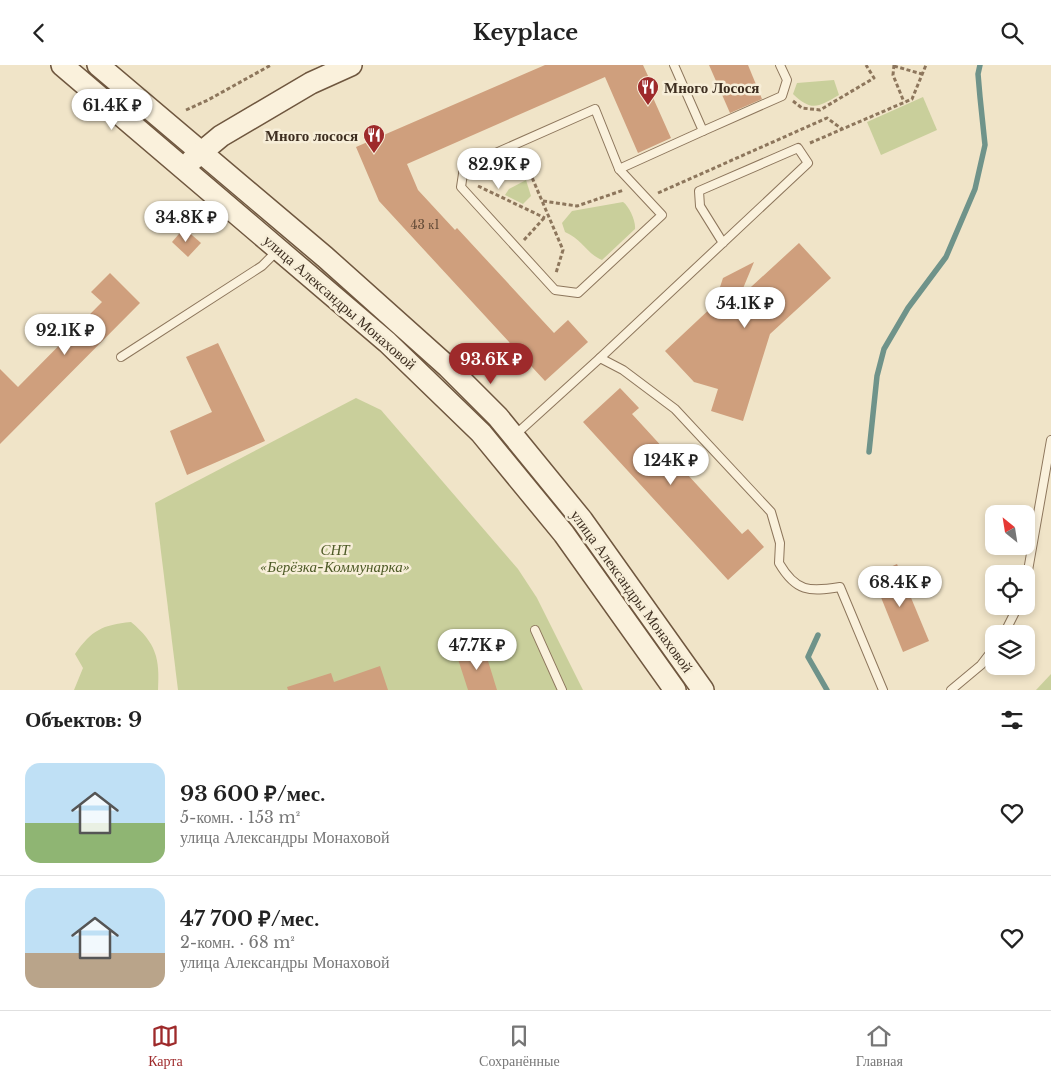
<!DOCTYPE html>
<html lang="ru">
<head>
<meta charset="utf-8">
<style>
  :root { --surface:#fff; --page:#f2f2f2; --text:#222; --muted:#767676; --line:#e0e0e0; --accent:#9e2a2b }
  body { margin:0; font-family:"Libre Baskerville",serif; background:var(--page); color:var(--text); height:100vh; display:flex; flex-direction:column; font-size:19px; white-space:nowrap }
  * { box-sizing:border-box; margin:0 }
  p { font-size:16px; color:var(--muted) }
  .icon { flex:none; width:28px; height:28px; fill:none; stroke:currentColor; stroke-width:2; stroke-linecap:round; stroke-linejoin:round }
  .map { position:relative; height:625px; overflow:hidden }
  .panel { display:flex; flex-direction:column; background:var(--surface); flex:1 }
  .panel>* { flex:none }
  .needle { width:32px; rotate:330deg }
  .controls { position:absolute; left:985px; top:440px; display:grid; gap:10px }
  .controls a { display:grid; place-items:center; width:50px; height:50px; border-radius:10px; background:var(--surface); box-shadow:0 2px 8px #0003; font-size:25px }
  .price { position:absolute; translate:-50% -42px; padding:0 11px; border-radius:18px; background:#fff; color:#222; font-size:16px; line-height:32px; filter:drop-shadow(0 1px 2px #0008) }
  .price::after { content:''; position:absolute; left:50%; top:30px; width:15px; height:11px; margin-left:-8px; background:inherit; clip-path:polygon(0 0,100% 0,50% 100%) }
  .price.current { background:var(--accent); color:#fff }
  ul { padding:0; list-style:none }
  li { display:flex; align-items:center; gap:15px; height:125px; padding:0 25px }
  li+li { border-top:1px solid var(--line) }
  li span { display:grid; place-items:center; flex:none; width:140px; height:100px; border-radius:15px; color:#555 }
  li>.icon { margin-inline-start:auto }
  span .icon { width:60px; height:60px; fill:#fffc; stroke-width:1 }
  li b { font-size:21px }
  h2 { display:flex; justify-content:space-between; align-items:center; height:60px; padding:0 25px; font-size:21px }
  header { display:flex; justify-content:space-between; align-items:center; height:65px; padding:0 25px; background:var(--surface); font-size:22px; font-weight:700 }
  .tab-bar { display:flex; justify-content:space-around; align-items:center; height:70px; border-top:1px solid var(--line); background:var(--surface); font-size:14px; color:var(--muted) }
  .tab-bar a { display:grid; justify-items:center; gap:2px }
  .tab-bar .current { color:var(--accent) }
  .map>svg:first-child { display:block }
  .green { fill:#c9cf9b }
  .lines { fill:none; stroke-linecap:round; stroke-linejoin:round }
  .stream { stroke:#6f938a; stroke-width:5.5 }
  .building { fill:#cf9f7d }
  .lane-casing { stroke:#8d765c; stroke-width:10 }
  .secondary-casing { stroke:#6f573f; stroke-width:24 }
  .path { stroke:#8d765c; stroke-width:3; stroke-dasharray:4 2.5; stroke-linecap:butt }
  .lane { stroke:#faf1dc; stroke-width:8 }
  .secondary { stroke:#faf1dc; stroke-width:21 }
  .labels { text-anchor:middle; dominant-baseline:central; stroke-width:5; stroke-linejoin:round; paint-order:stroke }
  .number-label { font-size:12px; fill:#624a37 }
  .poi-label { font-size:15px; font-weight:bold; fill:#3d2e20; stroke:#f7eed8; text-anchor:start }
  .street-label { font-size:15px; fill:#3d2e20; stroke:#f7eed8 }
  .park-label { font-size:15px; font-style:italic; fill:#4d5a26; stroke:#f7eed8 }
</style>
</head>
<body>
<header><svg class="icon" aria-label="back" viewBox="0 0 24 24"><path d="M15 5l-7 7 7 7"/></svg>Keyplace<svg class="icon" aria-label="search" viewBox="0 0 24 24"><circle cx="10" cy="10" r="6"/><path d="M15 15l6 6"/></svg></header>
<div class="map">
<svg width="1051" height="625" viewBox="0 0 1051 625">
  <rect width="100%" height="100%" fill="#f0e4c8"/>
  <g class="green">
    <path d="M 834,15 L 839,30 C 818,42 812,47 793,29 L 797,18 Z"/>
    <polygon points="923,32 937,65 881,90 867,57"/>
    <polygon points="526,115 531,131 523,139 505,130 509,124"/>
    <path d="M 623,137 C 629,141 636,156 635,164 L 602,195 C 587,189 582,174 565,167 L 562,158 L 572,146 Z"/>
    <polygon points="356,333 381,345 518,504 537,533 583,625 178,625 155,438"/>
    <path d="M 131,557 C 156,578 160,593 158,625 L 74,625 L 83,603 L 75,589 C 92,565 102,560 131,557 Z"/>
    <polygon points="1051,609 1051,625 1036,625"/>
  </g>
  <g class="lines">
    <g class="stream">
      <polyline points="869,387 877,311 884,284 908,243 946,192 975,124 985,80 980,32 978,9 980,0"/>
      <polyline points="818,570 808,592 827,625"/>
    </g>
  </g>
  <g class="building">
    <polygon points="545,0 643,0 654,24 650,26 671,73 638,88 605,12 407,99 418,125 455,165 457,163 554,268 568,255 588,277 545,316 379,136 356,82"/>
    <polygon points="709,0 748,0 762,34 730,48"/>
    <polygon points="184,163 201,178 188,192 172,177"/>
    <polygon points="799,178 831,213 770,269 743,356 711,346 718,324 694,317 665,286 714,240 723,213 754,197 739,233"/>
    <polygon points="110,208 140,238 0,379 0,304 18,322 102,237 91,227"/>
    <polygon points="218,278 265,376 187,410 170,366 212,347 186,292"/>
    <polygon points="620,323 639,343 632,349 742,469 748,464 764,482 728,515 583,357"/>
    <polygon points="897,499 929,576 903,587 872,510"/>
    <polygon points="484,583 497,625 468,625 457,591"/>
    <polygon points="380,601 388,625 288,625 287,622 331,608 334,617"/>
  </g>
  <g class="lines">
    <g class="lane-casing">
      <g id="lane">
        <polygon points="595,44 619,104 662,150 578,228 555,225 461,122 464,102"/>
        <polyline points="703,66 782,31 787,15 780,0"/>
        <polyline points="619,104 703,66 674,0"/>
        <polyline points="121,292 262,201 278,185"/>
        <polyline points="600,293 808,98 798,83 699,126 700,141 723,178"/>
        <path d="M 514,371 L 600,293 L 623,305 L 675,344 L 771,447 L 780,478 L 779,498 C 796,527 809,527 840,522 L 883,625"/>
        <polyline points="1026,517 1051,375"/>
        <polyline points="535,565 562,625"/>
        <polyline points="1004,569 1018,541"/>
        <polyline points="951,625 981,600 994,583"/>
      </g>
    </g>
    <g class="secondary-casing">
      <g id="secondary">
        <polyline points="62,0 387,277 481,368 564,469 675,625"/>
        <polyline points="98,0 325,192 448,302 498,352 582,455 703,625"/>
        <polyline points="191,96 221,71 311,18 351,0"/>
      </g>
    </g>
    <g class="path">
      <polyline points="894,0 893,10 904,37"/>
      <polyline points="894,1 922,9"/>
      <polyline points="793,36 802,43 820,45 874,13 866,0"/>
      <polyline points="186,45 208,35 271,0"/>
      <polyline points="810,78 912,34 926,0"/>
      <polyline points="522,89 563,185 556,208"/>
      <polyline points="478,121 545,153"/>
      <polyline points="658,128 827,53 842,64"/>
      <polyline points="543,136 577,141 624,125"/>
      <polyline points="524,175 545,152"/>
    </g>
    <use href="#lane" class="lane"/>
    <use href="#secondary" class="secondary"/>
  </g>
  <defs>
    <g id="restaurant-pin" transform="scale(1.125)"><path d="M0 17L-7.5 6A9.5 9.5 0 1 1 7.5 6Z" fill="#9e2a2b" stroke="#f7eed8"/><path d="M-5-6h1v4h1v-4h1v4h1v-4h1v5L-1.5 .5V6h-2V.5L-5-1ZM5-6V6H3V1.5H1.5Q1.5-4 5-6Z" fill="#fff"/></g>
  </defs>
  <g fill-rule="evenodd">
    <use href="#restaurant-pin" x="648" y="22"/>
    <use href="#restaurant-pin" x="374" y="70"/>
  </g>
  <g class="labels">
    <g class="number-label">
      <text x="425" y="159">43 к1</text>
    </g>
    <g class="poi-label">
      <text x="664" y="22">Много Лосося</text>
      <text x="358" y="70" text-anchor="end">Много лосося</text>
    </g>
    <g class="street-label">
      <text transform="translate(340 237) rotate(41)">улица Александры Монаховой</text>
      <text transform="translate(632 526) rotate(54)">улица Александры Монаховой</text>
    </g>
    <g class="park-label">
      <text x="335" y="484">СНТ<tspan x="335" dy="17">«Берёзка-Коммунарка»</tspan></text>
    </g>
  </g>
</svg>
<div class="controls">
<a><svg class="needle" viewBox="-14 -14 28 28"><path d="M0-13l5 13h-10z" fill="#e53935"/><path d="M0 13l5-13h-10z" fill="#767676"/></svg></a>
<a><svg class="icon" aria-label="locate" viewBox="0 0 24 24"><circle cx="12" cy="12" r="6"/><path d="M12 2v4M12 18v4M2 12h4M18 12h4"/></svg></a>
<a><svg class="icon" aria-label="layers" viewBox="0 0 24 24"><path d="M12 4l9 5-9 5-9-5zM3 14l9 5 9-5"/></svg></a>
</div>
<b class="price" style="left:112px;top:66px">61.4K ₽</b>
<b class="price" style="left:499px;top:125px">82.9K ₽</b>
<b class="price" style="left:186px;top:178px">34.8K ₽</b>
<b class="price" style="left:745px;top:264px">54.1K ₽</b>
<b class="price" style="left:65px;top:291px">92.1K ₽</b>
<b class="price current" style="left:491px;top:320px">93.6K ₽</b>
<b class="price" style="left:671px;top:421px">124K ₽</b>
<b class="price" style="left:900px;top:543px">68.4K ₽</b>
<b class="price" style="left:477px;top:606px">47.7K ₽</b>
</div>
<section class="panel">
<h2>Объектов: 9<svg class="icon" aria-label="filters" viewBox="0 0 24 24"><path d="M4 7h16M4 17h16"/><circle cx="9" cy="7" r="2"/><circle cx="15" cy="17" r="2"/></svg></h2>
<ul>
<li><span style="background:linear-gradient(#bfe0f5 60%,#8fb573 0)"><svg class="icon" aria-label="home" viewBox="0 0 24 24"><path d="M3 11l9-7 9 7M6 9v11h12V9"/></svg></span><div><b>93 600 ₽/мес.</b><p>5-комн. · 153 m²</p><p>улица Александры Монаховой</p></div><svg class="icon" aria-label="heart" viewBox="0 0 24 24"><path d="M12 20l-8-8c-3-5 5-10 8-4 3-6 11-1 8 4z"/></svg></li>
<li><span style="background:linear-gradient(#bfe0f5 65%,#b9a48a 0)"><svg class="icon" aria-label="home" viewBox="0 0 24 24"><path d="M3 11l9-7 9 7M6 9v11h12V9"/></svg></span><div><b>47 700 ₽/мес.</b><p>2-комн. · 68 m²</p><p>улица Александры Монаховой</p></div><svg class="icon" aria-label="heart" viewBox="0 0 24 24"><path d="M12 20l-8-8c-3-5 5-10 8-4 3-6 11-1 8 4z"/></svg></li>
</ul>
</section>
<nav class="tab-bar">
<a class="current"><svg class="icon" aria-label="map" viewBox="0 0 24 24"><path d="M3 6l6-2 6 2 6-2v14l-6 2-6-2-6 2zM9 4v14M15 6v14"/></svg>Карта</a>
<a><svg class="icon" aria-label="saved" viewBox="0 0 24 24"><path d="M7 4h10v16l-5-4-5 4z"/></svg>Сохранённые</a>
<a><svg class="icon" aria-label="home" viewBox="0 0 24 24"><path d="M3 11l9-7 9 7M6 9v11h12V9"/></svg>Главная</a>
</nav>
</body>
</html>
